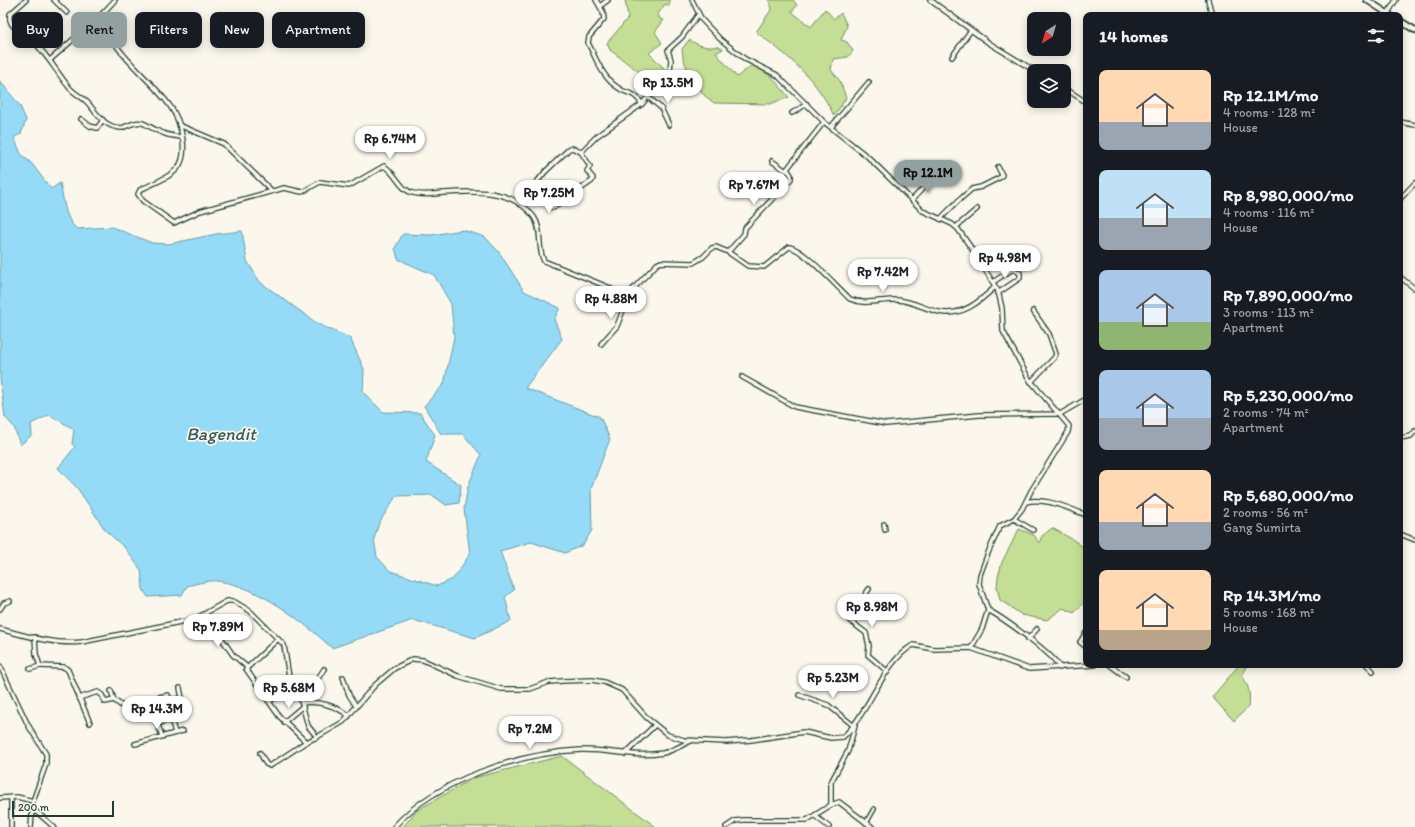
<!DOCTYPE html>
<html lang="en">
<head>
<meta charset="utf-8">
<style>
  :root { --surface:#171b24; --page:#242831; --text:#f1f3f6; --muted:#9ea1a6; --accent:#92a19f }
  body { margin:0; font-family:Itim,sans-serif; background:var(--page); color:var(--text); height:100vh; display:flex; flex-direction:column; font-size:15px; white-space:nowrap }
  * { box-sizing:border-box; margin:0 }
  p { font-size:13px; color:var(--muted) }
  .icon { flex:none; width:22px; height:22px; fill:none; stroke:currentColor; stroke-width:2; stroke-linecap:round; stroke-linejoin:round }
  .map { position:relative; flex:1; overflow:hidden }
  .details { position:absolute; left:1083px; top:12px; width:320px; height:656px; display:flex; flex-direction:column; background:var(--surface); border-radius:8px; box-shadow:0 2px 10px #0003 }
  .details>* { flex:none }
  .guide { position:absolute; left:12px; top:12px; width:380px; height:36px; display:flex; gap:8px }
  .needle { width:26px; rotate:217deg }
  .buttons { position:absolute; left:1027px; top:12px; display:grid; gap:8px }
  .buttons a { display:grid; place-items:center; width:44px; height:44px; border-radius:8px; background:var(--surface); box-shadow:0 2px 10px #0003; font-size:20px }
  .scale { position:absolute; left:12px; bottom:10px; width:102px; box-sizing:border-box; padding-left:4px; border:2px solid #1f3d34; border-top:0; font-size:11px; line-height:14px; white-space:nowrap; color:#1f3d34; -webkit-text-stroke:3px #fbf7ec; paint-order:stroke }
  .price { position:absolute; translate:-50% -34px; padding:0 9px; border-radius:14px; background:#fff; color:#222; font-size:13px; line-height:26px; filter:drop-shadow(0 1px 2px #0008) }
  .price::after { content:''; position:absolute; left:50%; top:24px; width:12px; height:9px; margin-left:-6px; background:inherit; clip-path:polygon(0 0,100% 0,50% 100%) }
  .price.active { background:var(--accent); color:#111 }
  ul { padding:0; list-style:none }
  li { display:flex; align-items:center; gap:12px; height:100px; padding:0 16px }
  li span { display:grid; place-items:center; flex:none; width:112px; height:80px; border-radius:8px; color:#555 }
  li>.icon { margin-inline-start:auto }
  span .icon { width:48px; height:48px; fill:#fffc; stroke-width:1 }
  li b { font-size:17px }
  h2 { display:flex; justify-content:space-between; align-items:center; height:48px; padding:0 16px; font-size:17px }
  .tag { padding:0 14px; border-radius:8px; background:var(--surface); box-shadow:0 2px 10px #0003; font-size:14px; line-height:36px }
  .tag.active { background:var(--accent); color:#111 }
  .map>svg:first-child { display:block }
  .green { fill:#c4de95; stroke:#728e64 }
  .water { fill:#95dbf7; stroke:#669ca9 }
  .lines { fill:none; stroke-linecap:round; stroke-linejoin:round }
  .minor-casing { stroke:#1f3d34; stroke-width:6 }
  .major-casing { stroke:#1f3d34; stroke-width:8 }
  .minor { stroke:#fbf7ec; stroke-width:3.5 }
  .major { stroke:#fbf7ec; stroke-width:4.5 }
  .labels { text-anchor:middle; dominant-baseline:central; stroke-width:3.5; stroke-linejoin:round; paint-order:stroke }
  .water-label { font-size:18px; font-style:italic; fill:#375d5b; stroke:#fbf7ec }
</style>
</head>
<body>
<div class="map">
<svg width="1415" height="827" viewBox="0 0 1415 827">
  <rect width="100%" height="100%" fill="#fbf7ec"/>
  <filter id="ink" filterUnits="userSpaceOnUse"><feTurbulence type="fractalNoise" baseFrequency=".025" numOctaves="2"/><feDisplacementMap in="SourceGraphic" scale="8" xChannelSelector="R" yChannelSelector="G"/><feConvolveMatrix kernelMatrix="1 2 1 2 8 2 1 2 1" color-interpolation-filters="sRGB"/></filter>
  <g filter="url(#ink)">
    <g class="green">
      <polygon points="625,0 670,0 669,6 665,4 658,14 660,19 664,20 655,32 662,43 649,53 666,70 670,70 670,80 659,87 610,50 607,43 628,18"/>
      <path d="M 769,0 L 793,0 L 797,5 L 792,12 L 811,27 L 825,9 L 834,19 L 841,13 L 847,26 L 841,40 L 847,42 L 853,51 L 848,57 L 833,59 L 831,70 L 840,81 L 846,98 L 834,116 C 817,79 787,55 756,32 L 771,10 Z"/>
      <path d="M 689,40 C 698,45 708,49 717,46 L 723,49 L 716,53 L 737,77 L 752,65 L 771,76 L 789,97 L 770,104 L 714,103 L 704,95 L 690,76 L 683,58 L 682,49 Z"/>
      <polygon points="1052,528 1072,539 1086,549 1086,604 1084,603 1074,613 1063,608 1047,620 1022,615 1000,600 997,588 998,577 1002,562 1019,529 1034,535 1039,543 1042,536"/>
      <path d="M 1239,665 L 1247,667 L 1242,676 C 1248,683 1252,697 1248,707 C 1245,711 1237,717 1234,721 L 1212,697 Z"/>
      <polygon points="562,756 656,827 403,827 416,811 473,778"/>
    </g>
    <path class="water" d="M 0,81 L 20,106 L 26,120 L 21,134 L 14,137 L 21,154 L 32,164 L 51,189 L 60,183 C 63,196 65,221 77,229 L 112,227 L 152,243 L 169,244 L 216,234 L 242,231 L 247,261 L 260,282 L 318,324 L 350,338 L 364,369 L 363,392 L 383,412 L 420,413 L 435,435 L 426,462 L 461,485 L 459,503 L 446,505 L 432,495 L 396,496 L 379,523 L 374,539 L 377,557 L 390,571 L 437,586 L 453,579 L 470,554 L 464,509 L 468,486 L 481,455 L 463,434 L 441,434 L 424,406 L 444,384 L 454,337 L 451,304 L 434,275 L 398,259 L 395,248 L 403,234 L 431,235 L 463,230 L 485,237 L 499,252 L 524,291 L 560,308 L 554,319 L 562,339 L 525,388 L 600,417 L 610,439 L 591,489 L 592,530 L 583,545 L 565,553 L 531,542 L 500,551 L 514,590 L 505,597 L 511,621 L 475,638 L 413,620 L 332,648 C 301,620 259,586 217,581 C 208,580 196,584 187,586 L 182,595 L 148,597 L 143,589 L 141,570 L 125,548 L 106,531 L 78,489 L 58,468 L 75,447 L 72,444 L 74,429 L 49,415 L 31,424 L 32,435 L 20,445 L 14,427 L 5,417 L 0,378 Z"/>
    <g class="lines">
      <g class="minor-casing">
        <g id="minor">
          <path d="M 26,0 L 10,14 C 7,28 24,33 32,40 C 47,54 56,71 68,86 C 73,93 81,96 87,102 C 97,113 104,128 122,128 C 147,116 142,126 163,133 C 169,136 175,136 182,137"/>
          <polyline points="54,0 67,13"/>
          <path d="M 115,0 L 103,13 C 109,53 148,75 170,106 C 181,121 190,154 177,169 C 168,179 151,184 140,190 L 138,194 L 143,201 L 174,223 L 200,211 L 284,188 L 302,192 L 320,182 L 349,186 L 384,166 C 396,173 400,190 413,193 C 423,196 432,194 443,193 C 474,191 512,188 534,217 C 543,230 537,249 544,261 L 608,287 L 627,300 L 632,290 L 657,264 L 661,262 L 693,263 L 703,257 L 712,248 L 716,247 L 728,252 L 748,266 L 764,267 L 789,247 C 803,248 838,288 850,299 C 866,306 881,299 898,300 C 912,301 925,309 939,312 C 963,317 980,301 995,287"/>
          <path d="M 596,0 L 603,12 L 604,19 L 589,37 L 588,43 C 596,58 602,77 617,87 C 628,96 632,89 642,104"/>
          <polyline points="692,0 702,20 720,39 745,59 777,75 824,122 868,157 923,211 952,224 958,229 978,258 998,291 1002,308 1003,331 1029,379 1069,426 1068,432 1031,491 1022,509 1014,519 1000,526 988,553 980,575 979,584 988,610 982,629 971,648"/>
          <polyline points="930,0 989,43 1035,71"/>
          <polyline points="1208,0 1212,15"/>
          <polyline points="600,6 608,0"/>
          <polyline points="1388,13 1396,0"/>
          <polyline points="952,57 971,30"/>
          <polyline points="50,60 103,13"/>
          <polyline points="1064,88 1086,102"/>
          <polyline points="648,97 661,108 669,125"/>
          <polyline points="792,113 807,104"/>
          <polyline points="81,119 90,126 97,128 103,120"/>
          <polyline points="1400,122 1415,125"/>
          <polyline points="179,125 224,144 272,191"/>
          <polyline points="831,127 869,82"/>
          <polyline points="772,161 786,171"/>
          <polyline points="530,190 553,208 592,181 593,178 587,171 590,166 581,152"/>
          <polyline points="1400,199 1415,183"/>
          <polyline points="912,200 932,178"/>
          <polyline points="519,204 545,172 569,149 572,148 581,152 597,136 642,104 653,91 669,81 671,60 668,50 682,37 698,15"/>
          <polyline points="940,219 958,201 972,189 981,187 1001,177 1002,175 998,167"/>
          <polyline points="956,227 977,209"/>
          <polyline points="728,252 744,234 745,228 791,179 791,175 787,169 824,122"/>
          <polyline points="1400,277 1414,288"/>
          <polyline points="993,282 1013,269 1020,273 1020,278 998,293"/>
          <polyline points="601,344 617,326 627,300"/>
          <polyline points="742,377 795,407 886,424 979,415 1060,414 1086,399"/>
          <polyline points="1031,382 1054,358 1056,354 1049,334 1033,311"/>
          <polyline points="1400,438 1411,436 1415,431"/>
          <path d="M 1026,502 C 1044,497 1069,508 1086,515"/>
          <polyline points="1014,519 1033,530"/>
          <polyline points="884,524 885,530"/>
          <polyline points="1400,534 1415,540"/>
          <polyline points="869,589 849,620 866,633 869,646 868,655 888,672"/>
          <polyline points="0,609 4,603 10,601"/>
          <path d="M 988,610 C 1003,618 1055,655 1060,668"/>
          <polyline points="205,614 233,655 247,667"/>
          <path d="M 0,629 C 26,636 55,645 82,642 L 195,619 L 227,601 L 233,601 L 250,611 L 284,645 L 289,677 L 299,693 L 308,726 L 317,737 L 343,722 L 375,685 L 395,668 L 413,659 L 423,660 L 458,676 L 501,689 L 530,689 L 549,682 L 563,681 L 592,680 L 604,682 L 622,690 L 647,718 L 668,735 L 684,740 L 726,742 L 751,740 L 804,732 L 831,738 L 843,737 C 870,712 882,663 913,645 L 934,649 L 971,648 L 1029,669 L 1095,665"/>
          <polyline points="1086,633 1080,642 1086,647"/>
          <polyline points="35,637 36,654 40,666 64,667 68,670 90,723"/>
          <polyline points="278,639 246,669 279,716 306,742"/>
          <polyline points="1028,639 1037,629"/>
          <polyline points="1110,665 1126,677"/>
          <polyline points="1367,665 1373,671"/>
          <polyline points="0,666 28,725 46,754 46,764 33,801 31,827"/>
          <polyline points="30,669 40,666"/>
          <polyline points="343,677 349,695 356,706"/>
          <polyline points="111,691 114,700"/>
          <polyline points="799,695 828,705 854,726"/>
          <polyline points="300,697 310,691 324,669"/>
          <polyline points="79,698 98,692 102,695 105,702 114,700 122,706 168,695 172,707 170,715 175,733"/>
          <polyline points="170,701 182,698 180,688"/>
          <polyline points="270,701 293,686"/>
          <path d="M 302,703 C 317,700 337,706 349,716"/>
          <polyline points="155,717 162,736"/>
          <polyline points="284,722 303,706"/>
          <polyline points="158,724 171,719"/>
          <polyline points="135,744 183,731"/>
          <polyline points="260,753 266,764 270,766 306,742 317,737"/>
          <polyline points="625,754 655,725"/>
          <polyline points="0,798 17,797 33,801"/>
          <polyline points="831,805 839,802 872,827"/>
          <polyline points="33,809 54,827"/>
          <polyline points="815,816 829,827"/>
          <polyline points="866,823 874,809"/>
          <polyline points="11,827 11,797"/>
          <path d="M 394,827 C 435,780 520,753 581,750 C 608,749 635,758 663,753 C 672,751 682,745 691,741"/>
          <polyline points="726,827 735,821 743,820 807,820 831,805 831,782 848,751 855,726"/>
        </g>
      </g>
      <g class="major-casing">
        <g id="major">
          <polyline points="1367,0 1390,15"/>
          <polyline points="1400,21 1415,30"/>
        </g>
      </g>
      <use href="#minor" class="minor"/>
      <use href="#major" class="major"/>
    </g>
  </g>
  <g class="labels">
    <g class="water-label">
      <text x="221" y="434">Bagendit</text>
    </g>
  </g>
</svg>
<div class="buttons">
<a><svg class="needle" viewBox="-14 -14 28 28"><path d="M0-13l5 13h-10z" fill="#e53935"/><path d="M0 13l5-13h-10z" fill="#9ea1a6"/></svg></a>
<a><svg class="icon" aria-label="layers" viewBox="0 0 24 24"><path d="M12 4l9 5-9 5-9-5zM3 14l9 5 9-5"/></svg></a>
</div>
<div class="scale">200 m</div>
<b class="price" style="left:668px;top:104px">Rp 13.5M</b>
<b class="price" style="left:390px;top:160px">Rp 6.74M</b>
<b class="price active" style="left:928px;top:194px">Rp 12.1M</b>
<b class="price" style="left:754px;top:206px">Rp 7.67M</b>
<b class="price" style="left:549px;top:214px">Rp 7.25M</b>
<b class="price" style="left:1005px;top:279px">Rp 4.98M</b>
<b class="price" style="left:883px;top:293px">Rp 7.42M</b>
<b class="price" style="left:611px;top:320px">Rp 4.88M</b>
<b class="price" style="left:872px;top:628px">Rp 8.98M</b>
<b class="price" style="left:218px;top:648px">Rp 7.89M</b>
<b class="price" style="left:833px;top:699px">Rp 5.23M</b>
<b class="price" style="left:289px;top:709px">Rp 5.68M</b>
<b class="price" style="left:157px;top:730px">Rp 14.3M</b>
<b class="price" style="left:530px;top:750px">Rp 7.2M</b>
<div class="guide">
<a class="tag">Buy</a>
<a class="tag active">Rent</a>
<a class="tag">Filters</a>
<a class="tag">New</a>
<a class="tag">Apartment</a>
</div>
<section class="details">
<h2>14 homes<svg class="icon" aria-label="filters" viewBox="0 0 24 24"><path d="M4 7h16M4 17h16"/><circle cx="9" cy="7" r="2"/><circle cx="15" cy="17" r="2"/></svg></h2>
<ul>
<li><span style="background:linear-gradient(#ffd9b3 65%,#9aa5b1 0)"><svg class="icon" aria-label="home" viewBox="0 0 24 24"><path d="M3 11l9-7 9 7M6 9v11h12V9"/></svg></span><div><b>Rp 12.1M/mo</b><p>4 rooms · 128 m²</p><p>House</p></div></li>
<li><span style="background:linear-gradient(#bfe0f5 60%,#9aa5b1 0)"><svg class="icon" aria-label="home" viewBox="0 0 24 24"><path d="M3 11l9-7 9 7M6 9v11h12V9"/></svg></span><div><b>Rp 8,980,000/mo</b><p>4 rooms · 116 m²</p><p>House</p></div></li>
<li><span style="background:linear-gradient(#a9c7e8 65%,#8fb573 0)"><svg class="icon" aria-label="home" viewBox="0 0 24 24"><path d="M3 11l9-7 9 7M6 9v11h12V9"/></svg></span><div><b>Rp 7,890,000/mo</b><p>3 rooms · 113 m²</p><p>Apartment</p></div></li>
<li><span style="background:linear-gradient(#a9c7e8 60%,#9aa5b1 0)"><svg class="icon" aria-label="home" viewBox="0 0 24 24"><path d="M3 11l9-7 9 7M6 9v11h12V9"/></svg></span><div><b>Rp 5,230,000/mo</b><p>2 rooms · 74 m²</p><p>Apartment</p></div></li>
<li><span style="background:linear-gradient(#ffd9b3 65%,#9aa5b1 0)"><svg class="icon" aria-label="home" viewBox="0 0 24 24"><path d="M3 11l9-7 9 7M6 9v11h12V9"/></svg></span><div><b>Rp 5,680,000/mo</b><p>2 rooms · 56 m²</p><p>Gang Sumirta</p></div></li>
<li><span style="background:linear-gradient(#ffd9b3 75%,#b9a48a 0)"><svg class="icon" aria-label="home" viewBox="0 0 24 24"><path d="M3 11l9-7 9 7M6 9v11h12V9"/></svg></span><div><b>Rp 14.3M/mo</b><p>5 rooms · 168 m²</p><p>House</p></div></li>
</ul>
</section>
</div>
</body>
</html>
